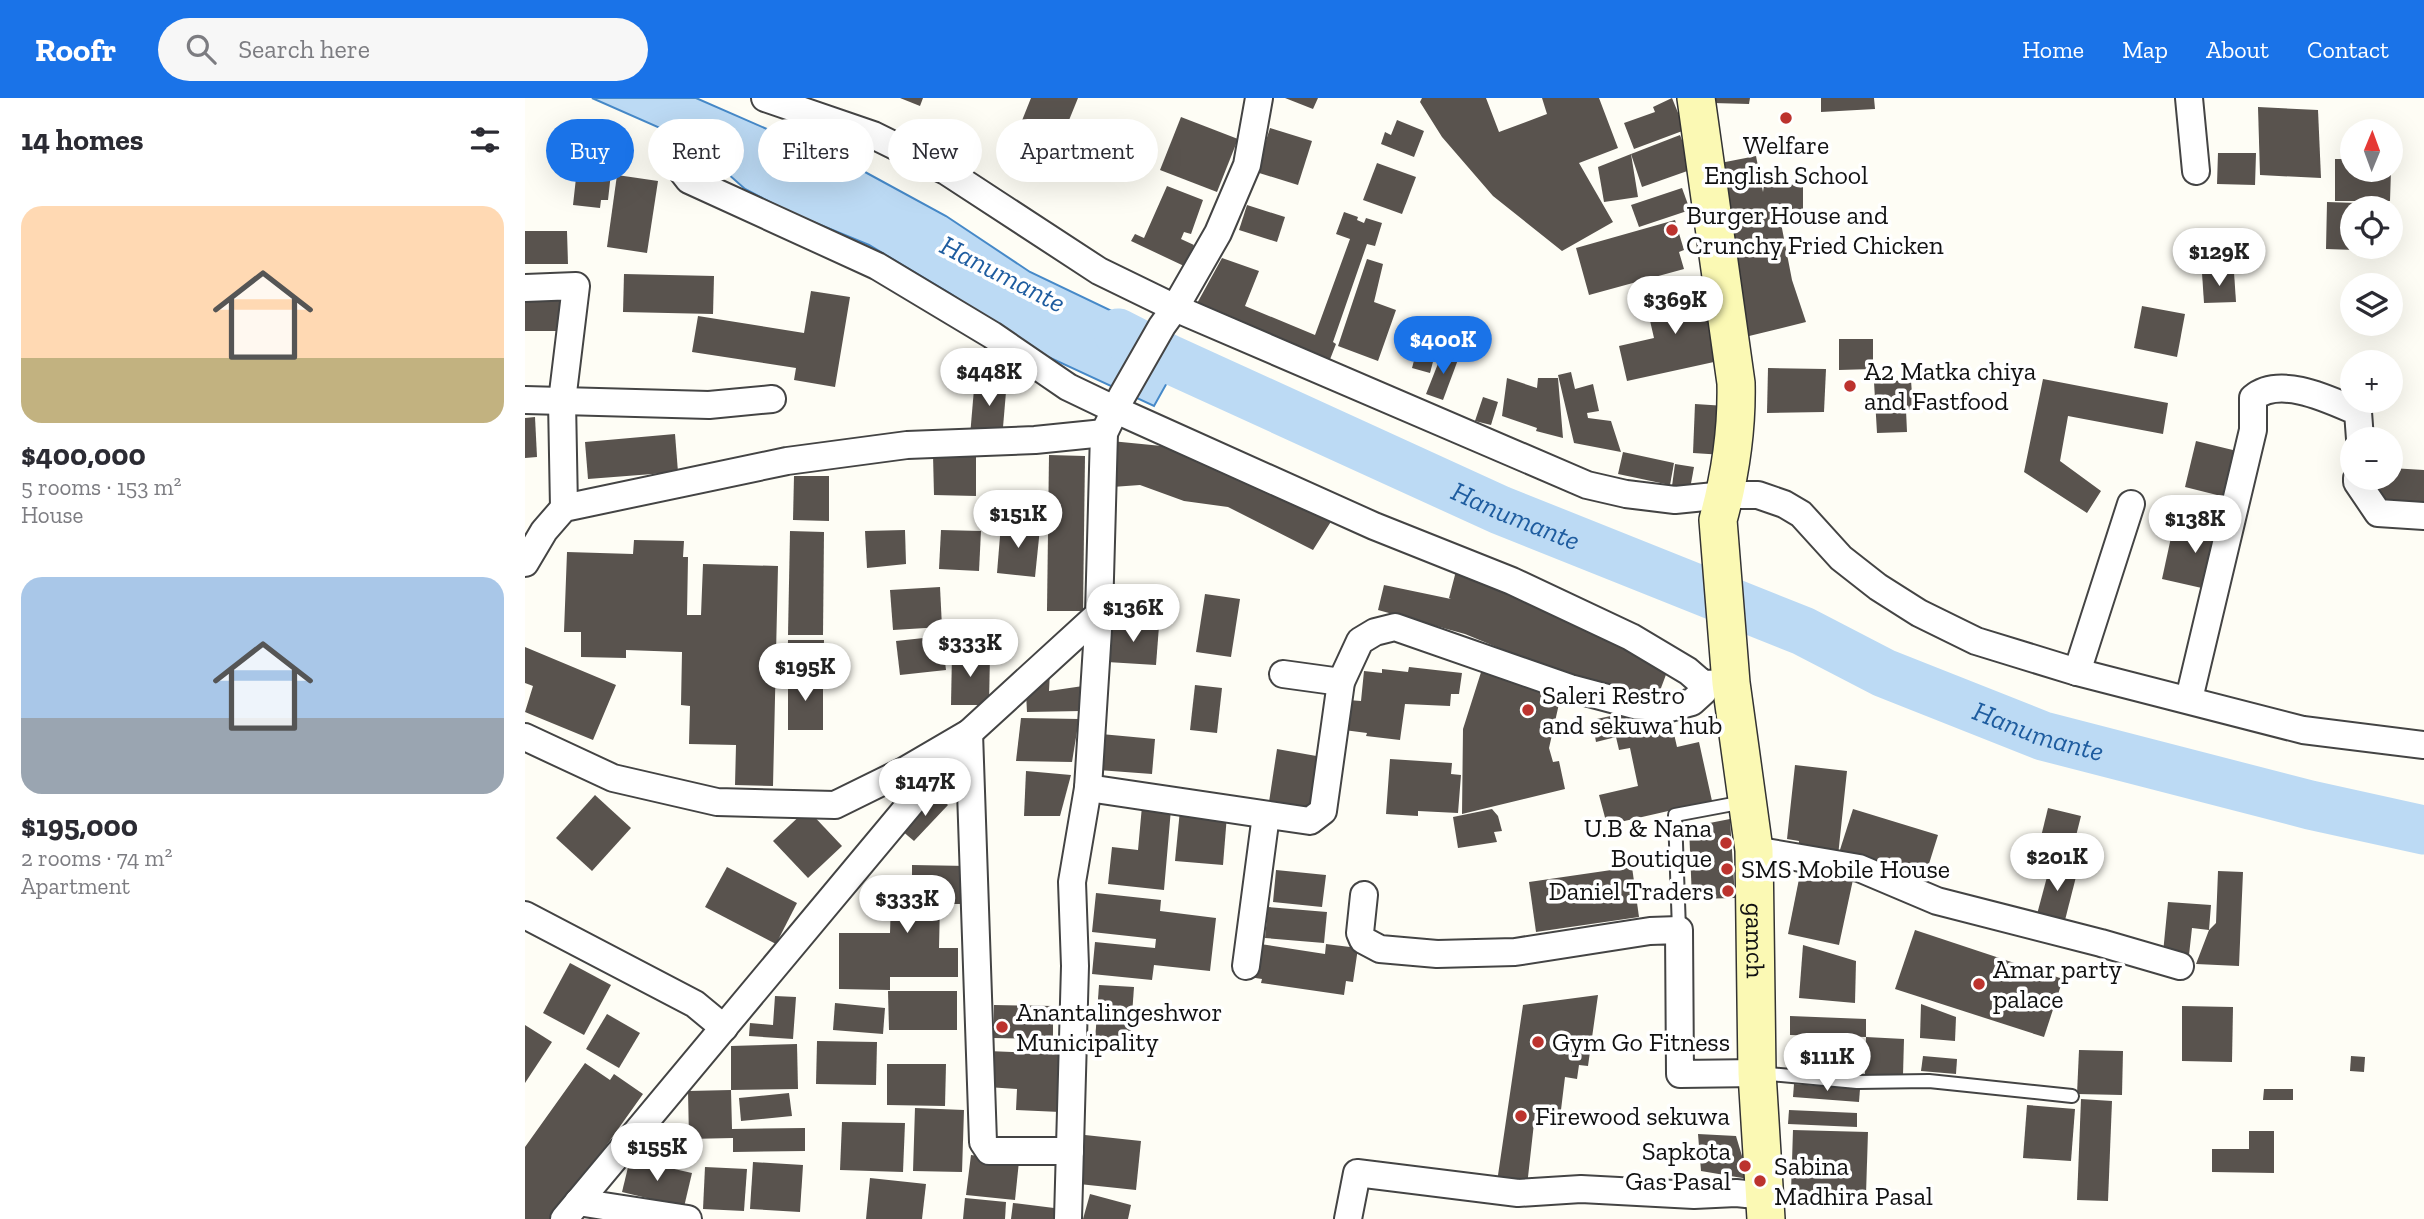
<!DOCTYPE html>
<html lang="en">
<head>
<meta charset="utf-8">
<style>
  :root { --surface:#fff; --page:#f7f7f7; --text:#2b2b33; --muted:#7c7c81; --accent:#1a73e8 }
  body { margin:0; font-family:"Zilla Slab",serif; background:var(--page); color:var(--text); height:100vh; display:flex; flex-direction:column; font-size:26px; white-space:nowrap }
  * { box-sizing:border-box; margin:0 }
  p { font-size:23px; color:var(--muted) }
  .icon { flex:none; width:38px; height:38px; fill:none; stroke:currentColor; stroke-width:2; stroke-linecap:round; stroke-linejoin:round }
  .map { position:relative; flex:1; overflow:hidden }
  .side { display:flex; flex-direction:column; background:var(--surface); width:525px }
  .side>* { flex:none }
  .hud { position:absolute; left:21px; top:21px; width:665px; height:63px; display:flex; gap:14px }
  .needle { width:46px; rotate:1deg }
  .fabs { position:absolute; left:1815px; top:21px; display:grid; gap:14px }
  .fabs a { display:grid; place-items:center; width:63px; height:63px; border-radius:50%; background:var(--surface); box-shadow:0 7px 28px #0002; font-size:35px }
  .price { position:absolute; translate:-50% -60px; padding:0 16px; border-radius:24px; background:#fff; color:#222; font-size:23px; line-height:46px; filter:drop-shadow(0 2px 4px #0008) }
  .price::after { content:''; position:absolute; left:50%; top:42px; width:21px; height:16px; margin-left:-10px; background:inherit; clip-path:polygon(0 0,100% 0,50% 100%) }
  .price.active { background:var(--accent); color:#fff }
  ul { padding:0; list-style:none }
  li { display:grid; align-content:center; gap:14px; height:371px; padding:0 21px }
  li span { display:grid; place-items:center; height:217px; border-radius:21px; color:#555 }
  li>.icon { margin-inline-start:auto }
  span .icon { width:126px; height:126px; fill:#fffc; stroke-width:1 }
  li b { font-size:30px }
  h2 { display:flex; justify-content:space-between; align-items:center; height:84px; padding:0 21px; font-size:30px }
  .chip { padding:0 24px; border-radius:32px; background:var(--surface); box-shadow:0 7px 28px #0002; font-size:24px; line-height:63px }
  .chip.active { background:var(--accent); color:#fff }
  header { display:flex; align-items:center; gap:42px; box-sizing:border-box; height:98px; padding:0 35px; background:var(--accent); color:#fff }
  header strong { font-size:33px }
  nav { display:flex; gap:38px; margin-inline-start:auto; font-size:24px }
  .search { width:490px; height:63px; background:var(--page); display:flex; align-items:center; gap:18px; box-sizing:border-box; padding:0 24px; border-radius:38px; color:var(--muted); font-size:26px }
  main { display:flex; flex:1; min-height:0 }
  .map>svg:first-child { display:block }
  .water { fill:#bcdaf4; stroke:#4689c8; stroke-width:2 }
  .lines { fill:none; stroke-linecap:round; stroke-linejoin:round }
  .river { stroke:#bcdaf4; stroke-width:49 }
  .building { fill:#59534e }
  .lane-casing { stroke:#444; stroke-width:16 }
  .street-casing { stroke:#444; stroke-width:30 }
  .secondary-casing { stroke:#333; stroke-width:40 }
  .lane { stroke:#fff; stroke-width:12 }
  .street { stroke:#fff; stroke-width:26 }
  .secondary { stroke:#fbf9b4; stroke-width:37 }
  .poi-dot { fill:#bc332e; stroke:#fff; stroke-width:2.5 }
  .labels { text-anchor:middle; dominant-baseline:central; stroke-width:7; stroke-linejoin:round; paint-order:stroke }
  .poi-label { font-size:26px; fill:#111; stroke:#fff; text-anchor:start }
  .street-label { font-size:26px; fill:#111; stroke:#fff }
  .water-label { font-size:28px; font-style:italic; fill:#1e5c9f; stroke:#fff }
</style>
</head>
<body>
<header>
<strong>Roofr</strong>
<div class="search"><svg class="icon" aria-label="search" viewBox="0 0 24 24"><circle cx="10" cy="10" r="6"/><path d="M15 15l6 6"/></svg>Search here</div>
<nav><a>Home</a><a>Map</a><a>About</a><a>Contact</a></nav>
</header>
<main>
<section class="side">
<h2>14 homes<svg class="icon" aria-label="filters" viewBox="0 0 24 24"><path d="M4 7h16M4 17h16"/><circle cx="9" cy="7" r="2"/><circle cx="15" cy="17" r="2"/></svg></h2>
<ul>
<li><span style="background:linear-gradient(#ffd9b3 70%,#c2b280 0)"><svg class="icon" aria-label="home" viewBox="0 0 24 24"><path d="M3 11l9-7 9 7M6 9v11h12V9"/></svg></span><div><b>$400,000</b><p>5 rooms · 153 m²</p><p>House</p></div></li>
<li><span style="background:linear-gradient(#a9c7e8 65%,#9aa5b1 0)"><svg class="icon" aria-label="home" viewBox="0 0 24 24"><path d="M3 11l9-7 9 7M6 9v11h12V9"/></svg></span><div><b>$195,000</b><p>2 rooms · 74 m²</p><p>Apartment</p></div></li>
</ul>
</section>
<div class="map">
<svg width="1899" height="1121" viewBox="0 0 1899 1121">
  <rect width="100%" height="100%" fill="#fefdf5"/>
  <polygon class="water" points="67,0 171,0 340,74 421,118 505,174 662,249 629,308 506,251 426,196 344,147 264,114 220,91 167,44"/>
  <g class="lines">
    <path class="river" id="s1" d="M 593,235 L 642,260 L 975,412 L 1278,533 L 1359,575 L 1518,638 L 1785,707 L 1899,732"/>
  </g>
  <g class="building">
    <polygon points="375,0 398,0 395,8"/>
    <polygon points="506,0 553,0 536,42 496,25"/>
    <polygon points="760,0 793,0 788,11"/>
    <polygon points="897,0 961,0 974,34 1022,16 1017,0 1074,0 1093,50 1054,65 1088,124 1037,153 968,98 917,39 895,4"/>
    <polygon points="1147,0 1160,32 1109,51 1099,25 1130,14 1128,9"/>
    <polygon points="1188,0 1225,0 1224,6 1188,5"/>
    <polygon points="1296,0 1349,0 1350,11 1296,14"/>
    <polygon points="1733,9 1793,12 1796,80 1735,77"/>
    <polygon points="656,19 713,41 692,94 635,72"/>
    <polygon points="872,22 899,33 889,59 856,46 860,34 866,37"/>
    <polygon points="745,30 787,43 773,87 731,74"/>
    <polygon points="1155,37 1168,71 1117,89 1106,56"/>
    <polygon points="1693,55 1731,55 1730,87 1692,86"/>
    <polygon points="1106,56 1113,99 1079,104 1073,69"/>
    <polygon points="1231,58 1238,94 1239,87 1278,86 1278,117 1255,120 1267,182 1281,224 1220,239 1185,67"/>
    <polygon points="1810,61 1827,61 1827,72 1866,72 1865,103 1810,103"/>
    <polygon points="53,62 87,66 83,102 76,102 75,110 48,107"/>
    <polygon points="852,65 891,79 877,116 838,102"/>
    <polygon points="92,77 133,83 122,155 82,149"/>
    <polygon points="642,88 678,102 666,136 659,134 656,141 669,147 659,168 606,143 610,136 619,140"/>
    <polygon points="1157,90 1165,112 1114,129 1106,107"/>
    <polygon points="1802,104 1861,106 1861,110 1827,110 1827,149 1859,149 1859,153 1801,151"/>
    <polygon points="722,107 760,119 752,144 714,132"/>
    <polygon points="819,114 833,119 832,122 839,125 841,120 857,125 850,148 842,146 808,244 811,246 804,264 670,209 697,160 734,173 720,208 790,237 825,141 811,136"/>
    <polygon points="1150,122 1159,152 1154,154 1159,171 1064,197 1051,150"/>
    <polygon points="0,133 42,133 43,166 0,166"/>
    <polygon points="842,161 858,166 849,204 871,212 853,263 813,248"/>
    <polygon points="1709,174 1711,204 1679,205 1677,175"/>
    <polygon points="99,176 189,178 188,216 98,214"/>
    <polygon points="1182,188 1198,262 1102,283 1094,248 1129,240 1120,201"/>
    <polygon points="286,193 325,199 310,289 269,282 271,270 167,254 173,218 279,235"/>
    <rect x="0" y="199" width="34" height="34"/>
    <polygon points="1617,208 1660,216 1652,259 1609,250"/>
    <polygon points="895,240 913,245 905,275 887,270"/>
    <polygon points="1314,241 1348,241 1348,271 1314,272"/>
    <polygon points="918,253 934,259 918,302 901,296"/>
    <polygon points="1243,270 1301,271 1299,314 1242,315"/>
    <polygon points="1046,274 1050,291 1068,286 1074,313 1062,315 1063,320 1086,323 1096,354 1049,345 1033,277"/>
    <polygon points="450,279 482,282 477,341 445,338"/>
    <polygon points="982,280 1012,290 1013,280 1033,280 1038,340 1011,333 1012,330 977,318"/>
    <polygon points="1518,281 1643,305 1638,336 1543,318 1535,363 1576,393 1562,415 1499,374"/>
    <polygon points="1386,282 1388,311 1381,312 1382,334 1352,335 1349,284"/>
    <polygon points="958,299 973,304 966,327 950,323"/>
    <polygon points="1170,306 1201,308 1199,357 1168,355"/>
    <polygon points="10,319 12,359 0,360 0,320"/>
    <polygon points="150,336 153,374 63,381 60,344"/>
    <polygon points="586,343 647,349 807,422 788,452 703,409 659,403 615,387 587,389"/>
    <polygon points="1671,343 1716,354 1704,400 1660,389"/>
    <polygon points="1098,354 1149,365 1145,387 1093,376"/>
    <polygon points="408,357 451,357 451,398 409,397"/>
    <polygon points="524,357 560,358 558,513 522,513"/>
    <polygon points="1150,366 1169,369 1165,391 1147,388"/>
    <polygon points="1866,370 1899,372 1899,415 1860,412 1848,380 1866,380"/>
    <polygon points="269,378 304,378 304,423 268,422"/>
    <polygon points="1650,421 1704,432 1690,493 1637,481"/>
    <polygon points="476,426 515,430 510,479 472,475"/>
    <polygon points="380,432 381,466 342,470 340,433"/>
    <polygon points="416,432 456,433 454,473 414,471"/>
    <polygon points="265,433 299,434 298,537 263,537"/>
    <polygon points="109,442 159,443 158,459 163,459 162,517 176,517 178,466 253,468 248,688 210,687 211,647 164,646 165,608 156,607 157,554 101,552 101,560 56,559 56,534 39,534 42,454 108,456"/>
    <polygon points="931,473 1093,547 1142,574 1133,598 1049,581 940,536 853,512 859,487 926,501 924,500"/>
    <polygon points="415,489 417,529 368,532 365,492"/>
    <polygon points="680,496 715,501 706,559 671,554"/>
    <polygon points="585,525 634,528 631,567 582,564"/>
    <polygon points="417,538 421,572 375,577 371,543"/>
    <polygon points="263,542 299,542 298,575 262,574"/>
    <polygon points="0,549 91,587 68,642 0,614 8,588 0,585"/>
    <polygon points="427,555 465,556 464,607 426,607"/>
    <polygon points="958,568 1036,597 1024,650 1028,664 1034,663 1040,691 937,716 938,631"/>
    <polygon points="884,569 937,575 934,596 926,596 925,608 880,606 875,642 841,638 842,635 819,632 823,602 836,603 839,573 857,575 857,571 883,574"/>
    <polygon points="525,573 524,593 558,588 556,613 502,614 501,595"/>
    <rect x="263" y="577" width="35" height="55"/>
    <polygon points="670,587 697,590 692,635 665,632"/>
    <polygon points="1095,616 1146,623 1152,649 1174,644 1187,703 1082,727 1074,697 1113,688 1105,650 1094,652 1091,639 1071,644 1067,622"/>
    <polygon points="496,620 554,621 547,664 491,663"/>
    <polygon points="576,636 630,641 627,676 573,672"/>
    <polygon points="752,651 797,659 789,711 744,704"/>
    <polygon points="865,661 927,665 926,676 936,677 933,715 893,713 893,718 861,716"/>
    <polygon points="1270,667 1322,673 1313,758 1273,754 1274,743 1262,741"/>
    <polygon points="501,673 546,677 535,718 499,718"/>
    <polygon points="411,696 423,707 389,743 376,732"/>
    <polygon points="70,697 106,730 67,773 31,740"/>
    <polygon points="617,708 646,711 639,792 583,786 587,749 613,752"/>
    <polygon points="1523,710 1556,718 1546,758 1513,751"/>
    <polygon points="282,711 317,748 283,780 248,743"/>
    <polygon points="967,711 973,718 977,733 969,734 972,744 933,750 928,719"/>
    <polygon points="1328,711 1413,737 1398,785 1313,758"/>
    <polygon points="655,712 702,717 698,767 650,763"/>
    <polygon points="1205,721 1210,800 1167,801 1164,729"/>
    <polygon points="1526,764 1553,771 1539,826 1511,820"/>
    <polygon points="1277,766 1329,777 1314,847 1263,836"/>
    <polygon points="387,767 443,768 443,806 415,806 414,850 433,850 433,879 365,879 365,892 314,891 314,835 365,835 366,802 387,802"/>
    <polygon points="202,769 272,805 251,846 180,809"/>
    <polygon points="1107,769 1114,819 1011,834 1004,784"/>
    <polygon points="751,772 801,777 797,809 748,804"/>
    <polygon points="1693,773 1718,774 1714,868 1671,866 1684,832 1667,830 1664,857 1638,855 1643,804 1686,807 1684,832 1691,825"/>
    <polygon points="571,795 636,802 635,813 691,820 685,873 629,867 627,882 567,876 570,844 630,850 631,841 567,834"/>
    <polygon points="743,809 802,814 799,845 740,840"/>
    <polygon points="1390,832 1538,881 1519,939 1370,891"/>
    <polygon points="729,845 800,856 801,846 833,850 828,884 821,883 819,897 736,885 737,881 724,879"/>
    <polygon points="1278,847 1331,863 1330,905 1274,900"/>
    <polygon points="45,865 86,887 59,937 18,915"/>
    <polygon points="574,887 609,889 605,945 570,943"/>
    <polygon points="363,893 432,893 432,932 364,932"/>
    <polygon points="1073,897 1063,968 1054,967 1052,981 1040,979 1035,1020 1010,1016 1002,1088 972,1084 998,907"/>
    <polygon points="250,898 271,899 268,941 224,938 225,925 248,927"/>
    <polygon points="310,905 360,910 358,936 308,932"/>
    <polygon points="1396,906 1431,919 1430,943 1395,940"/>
    <polygon points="469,907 528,908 528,941 469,940"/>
    <polygon points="1657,908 1708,909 1707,964 1657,963"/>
    <polygon points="82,916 115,935 94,970 61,951"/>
    <polygon points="1265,918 1341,921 1341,939 1265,937"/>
    <polygon points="0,927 27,944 0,985"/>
    <polygon points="1341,939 1379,941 1378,977 1340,976"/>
    <polygon points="1272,941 1337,946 1334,976 1270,971"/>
    <polygon points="292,943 352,944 351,987 291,986"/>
    <polygon points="272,946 273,991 206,992 206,948"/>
    <polygon points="1554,952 1598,953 1597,997 1552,996"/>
    <polygon points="463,953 536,956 535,1014 491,1012 492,991 462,989"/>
    <polygon points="1398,958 1432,961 1431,976 1396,973"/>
    <polygon points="1826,958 1840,959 1839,974 1825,973"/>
    <polygon points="60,965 85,982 89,976 118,996 29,1121 0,1121 0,1049"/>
    <polygon points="362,966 421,966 420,1008 362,1007"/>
    <polygon points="1269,986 1335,991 1334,1004 1268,999"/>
    <polygon points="1739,991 1768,991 1768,1002 1738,1002"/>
    <polygon points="206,992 207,1031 280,1030 280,1053 208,1054 208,1040 164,1041 163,993"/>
    <polygon points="264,995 267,1018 216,1023 214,1000"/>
    <polygon points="1556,1001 1587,1003 1583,1103 1552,1102"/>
    <polygon points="1502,1007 1550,1011 1546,1063 1498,1060"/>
    <polygon points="390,1010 439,1012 437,1074 388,1073"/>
    <polygon points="1264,1012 1332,1015 1332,1029 1263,1026"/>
    <polygon points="317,1024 380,1025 378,1074 315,1072"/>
    <polygon points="1268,1032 1343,1034 1341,1096 1266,1094"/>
    <polygon points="1724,1033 1749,1033 1749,1075 1687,1074 1687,1051 1724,1051"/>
    <polygon points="1173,1036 1211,1038 1220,1068 1235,1083 1176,1073"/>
    <polygon points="560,1037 616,1043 611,1092 554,1086"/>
    <polygon points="446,1057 494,1063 490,1102 441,1097"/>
    <polygon points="105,1061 167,1075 159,1109 97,1094"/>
    <polygon points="228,1064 278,1067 275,1114 225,1111"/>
    <polygon points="180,1069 222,1071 219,1113 178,1111"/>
    <polygon points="345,1080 401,1086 397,1121 341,1121"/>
    <polygon points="565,1096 606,1107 603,1121 558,1121"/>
    <polygon points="440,1100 481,1104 480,1121 438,1121"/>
    <polygon points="488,1105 537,1111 536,1121 486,1121"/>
  </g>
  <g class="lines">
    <g class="lane-casing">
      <g id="lane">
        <polyline points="1154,832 1150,717 1219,704"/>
        <polyline points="1234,975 1332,984 1404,983 1547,998"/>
      </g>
    </g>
    <g class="street-casing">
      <g id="street">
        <polyline points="240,0 348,37 421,73 574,173 650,210 1062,387 1101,396 1150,402 1200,397 1233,397 1259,406 1276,416 1316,460 1353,489 1394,515 1451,543 1552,574 1778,632 1899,647"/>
        <polyline points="1664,0 1671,73"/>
        <polyline points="146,59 164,82 352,168 467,237 543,289 591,312 849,428 987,483 1106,539 1163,573 1178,586 1206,585"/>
        <polyline points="0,190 51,188 37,303 39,410"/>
        <polyline points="0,302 184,307 247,301"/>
        <polyline points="1832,380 1832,384 1853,415 1899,418"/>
        <polyline points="0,465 19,433 39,410 262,363 382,347 510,342 579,335"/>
        <polyline points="1552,574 1606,406"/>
        <polyline points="758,576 816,584"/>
        <path d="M 1664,601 L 1728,332 L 1728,300 C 1755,277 1805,302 1833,314 L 1835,341"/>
        <polyline points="444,635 458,1044 464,1053 545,1053"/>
        <polyline points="0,639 88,680 192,704 310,707 379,673 444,635 574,516"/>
        <polyline points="563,690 785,723 798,713 816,584 835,543 850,534 870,529 1045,590 1109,607 1145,610 1167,604 1178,594 1178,586"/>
        <polyline points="1229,752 1334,770 1412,803 1576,845 1655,868"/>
        <polyline points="839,797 835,835 838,842 855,851 912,856 990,854 1125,833 1154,832 1155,976 1232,975"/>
        <polyline points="0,817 170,906 199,930"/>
        <polyline points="721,868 741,717"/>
        <polyline points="53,1104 163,1121"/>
        <polyline points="39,1121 432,650"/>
        <polyline points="543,1121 550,868 547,784 563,690 574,516 579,335 597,298 637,228 650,210 693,135 722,67 734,0"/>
        <polyline points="823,1121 832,1075 993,1095 1056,1091 1169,1097 1211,1095 1241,1098"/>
      </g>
    </g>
    <g class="secondary-casing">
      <g id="secondary">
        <path id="s2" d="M 1171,0 L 1211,285 C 1212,330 1205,378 1193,422 L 1206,585 L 1229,752 L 1232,975 L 1241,1121"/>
      </g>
    </g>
    <use href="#lane" class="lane"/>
    <use href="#street" class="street"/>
    <use href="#secondary" class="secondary"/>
  </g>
  <g class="poi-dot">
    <circle cx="1261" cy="20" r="7"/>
    <circle cx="1147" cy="132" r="7"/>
    <circle cx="1325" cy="288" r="7"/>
    <circle cx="1003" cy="612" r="7"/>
    <circle cx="1201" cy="745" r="7"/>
    <circle cx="1202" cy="771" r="7"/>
    <circle cx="1203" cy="793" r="7"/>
    <circle cx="1454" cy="886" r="7"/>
    <circle cx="477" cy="929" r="7"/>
    <circle cx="1013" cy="944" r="7"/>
    <circle cx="996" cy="1018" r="7"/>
    <circle cx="1220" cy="1068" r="7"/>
    <circle cx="1235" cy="1083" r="7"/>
  </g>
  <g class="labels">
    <g class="poi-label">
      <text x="1261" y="47" text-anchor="middle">Welfare<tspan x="1261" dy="30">English School</tspan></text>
      <text x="1161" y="117">Burger House and<tspan x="1161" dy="30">Crunchy Fried Chicken</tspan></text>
      <text x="1339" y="273">A2 Matka chiya<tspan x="1339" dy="30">and Fastfood</tspan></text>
      <text x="1017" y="597">Saleri Restro<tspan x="1017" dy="30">and sekuwa hub</tspan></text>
      <text x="1187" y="730" text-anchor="end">U.B &amp; Nana<tspan x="1187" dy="30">Boutique</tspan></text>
      <text x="1216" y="771">SMS Mobile House</text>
      <text x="1189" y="793" text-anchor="end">Daniel Traders</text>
      <text x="1468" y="871">Amar party<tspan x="1468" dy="30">palace</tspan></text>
      <text x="491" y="914">Anantalingeshwor<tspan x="491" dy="30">Municipality</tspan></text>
      <text x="1027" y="944">Gym Go Fitness</text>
      <text x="1010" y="1018">Firewood sekuwa</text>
      <text x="1206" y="1053" text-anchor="end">Sapkota<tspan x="1206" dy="30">Gas Pasal</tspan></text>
      <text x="1249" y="1068">Sabina<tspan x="1249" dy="30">Madhira Pasal</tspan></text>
    </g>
    <g class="street-label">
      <text stroke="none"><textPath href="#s2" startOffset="849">gamch</textPath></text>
    </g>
    <g class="water-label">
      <text transform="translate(478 176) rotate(27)">Hanumante</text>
      <text stroke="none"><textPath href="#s1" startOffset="438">Hanumante</textPath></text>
      <text stroke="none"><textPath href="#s1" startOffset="1004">Hanumante</textPath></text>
    </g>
  </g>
</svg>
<div class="fabs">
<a><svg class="needle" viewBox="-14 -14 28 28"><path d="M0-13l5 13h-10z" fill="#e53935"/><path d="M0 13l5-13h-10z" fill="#7c7c81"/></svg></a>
<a><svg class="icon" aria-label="locate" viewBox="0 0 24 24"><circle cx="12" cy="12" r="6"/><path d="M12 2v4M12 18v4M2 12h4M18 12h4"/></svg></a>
<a><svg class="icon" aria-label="layers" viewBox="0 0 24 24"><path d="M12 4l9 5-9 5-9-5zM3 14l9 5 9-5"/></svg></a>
<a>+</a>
<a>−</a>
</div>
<b class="price" style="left:1694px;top:190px">$129K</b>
<b class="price" style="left:1150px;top:238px">$369K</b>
<b class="price active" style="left:918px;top:278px">$400K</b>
<b class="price" style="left:464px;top:310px">$448K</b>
<b class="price" style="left:493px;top:452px">$151K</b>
<b class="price" style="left:1670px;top:457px">$138K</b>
<b class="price" style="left:608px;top:546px">$136K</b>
<b class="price" style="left:445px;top:581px">$333K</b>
<b class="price" style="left:280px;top:605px">$195K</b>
<b class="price" style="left:400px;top:720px">$147K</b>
<b class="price" style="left:1532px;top:795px">$201K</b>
<b class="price" style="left:382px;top:837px">$333K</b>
<b class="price" style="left:1302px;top:995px">$111K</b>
<b class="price" style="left:132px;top:1085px">$155K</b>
<div class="hud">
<a class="chip active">Buy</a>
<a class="chip">Rent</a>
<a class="chip">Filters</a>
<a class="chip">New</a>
<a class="chip">Apartment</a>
</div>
</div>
</main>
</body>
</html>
